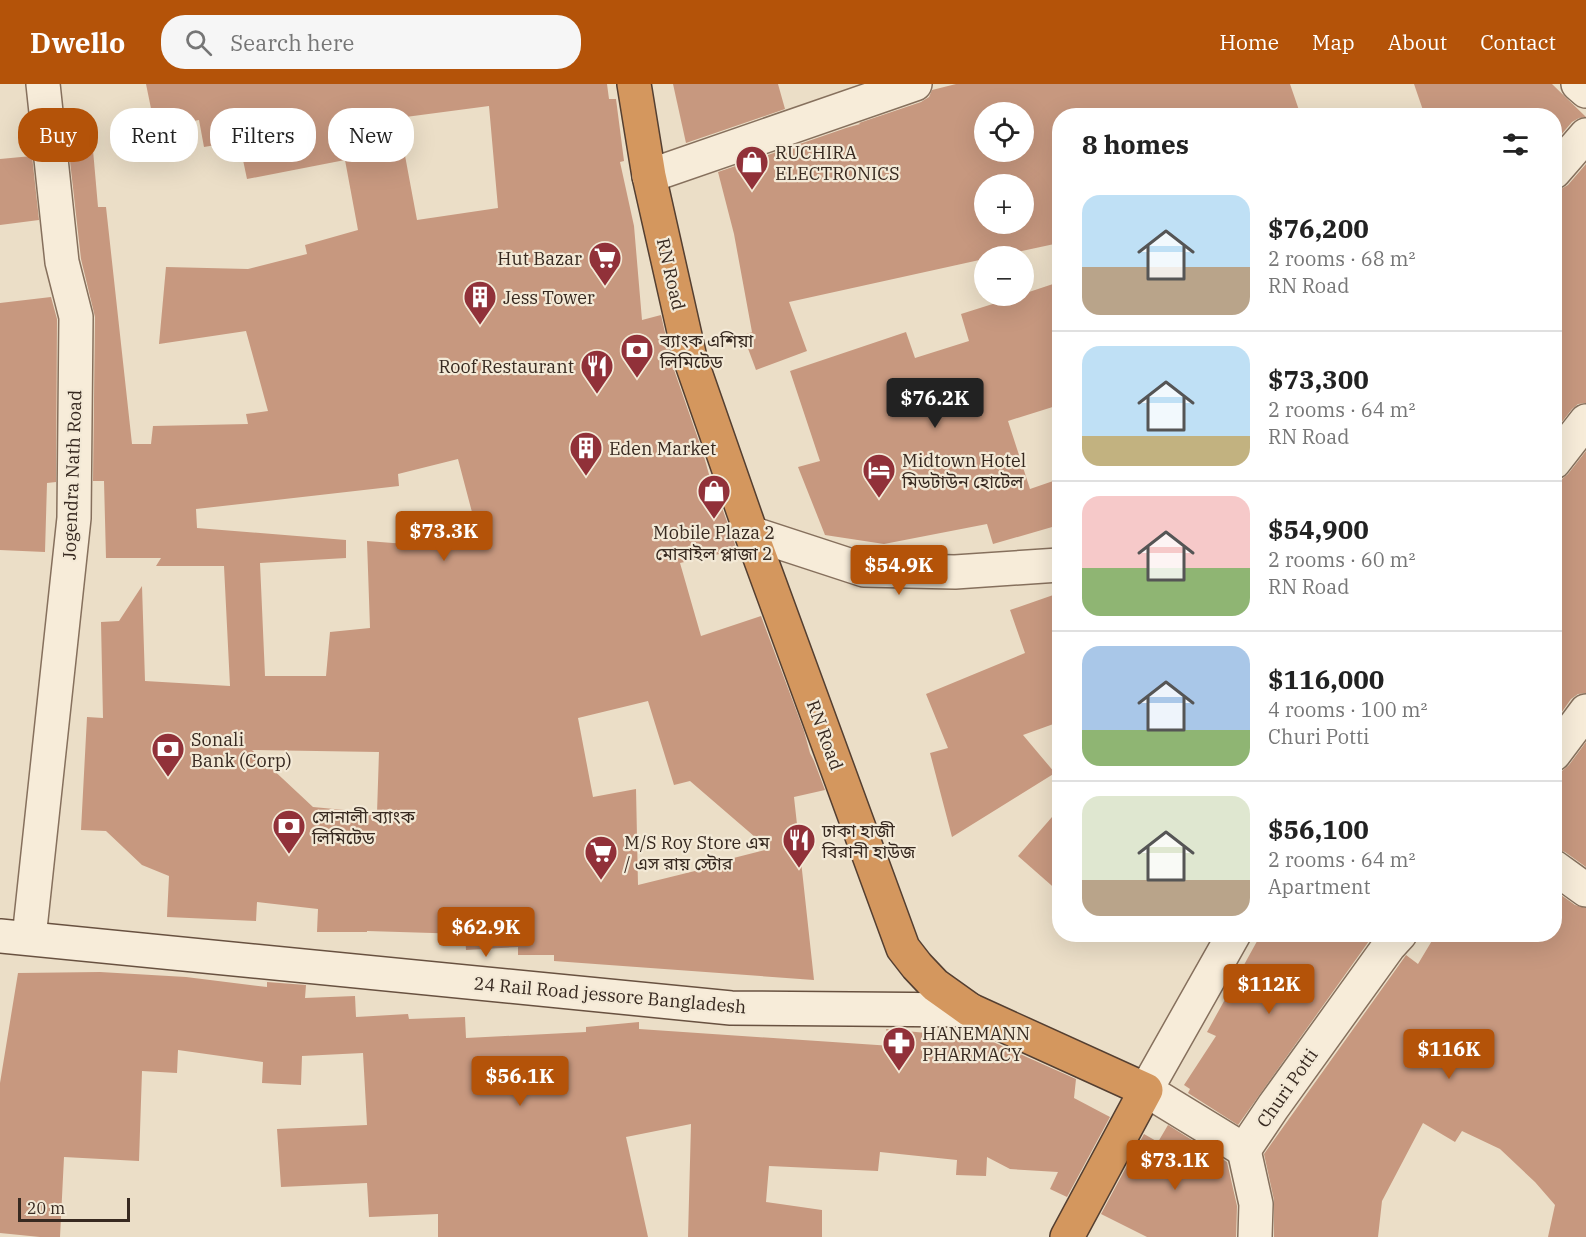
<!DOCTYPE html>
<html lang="en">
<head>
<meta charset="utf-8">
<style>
  :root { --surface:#fff; --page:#f6f6f6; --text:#222; --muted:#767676; --line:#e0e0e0; --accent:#b45309 }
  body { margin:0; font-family:"IBM Plex Serif","Noto Sans Bengali",serif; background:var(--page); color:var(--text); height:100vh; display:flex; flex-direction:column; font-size:22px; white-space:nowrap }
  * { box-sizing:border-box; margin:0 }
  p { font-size:20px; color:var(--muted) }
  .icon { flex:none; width:33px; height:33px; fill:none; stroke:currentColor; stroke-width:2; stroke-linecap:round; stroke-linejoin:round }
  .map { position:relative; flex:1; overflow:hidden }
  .side { position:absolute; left:1052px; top:24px; width:510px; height:834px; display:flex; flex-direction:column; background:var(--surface); border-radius:24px; box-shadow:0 6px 24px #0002 }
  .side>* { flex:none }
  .guide { position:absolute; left:18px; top:24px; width:570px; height:54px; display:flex; gap:12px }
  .buttons { position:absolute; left:974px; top:18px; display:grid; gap:12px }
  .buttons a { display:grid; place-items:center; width:60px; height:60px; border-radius:50%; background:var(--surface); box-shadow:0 6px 24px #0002; font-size:30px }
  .scale { position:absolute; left:18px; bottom:15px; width:112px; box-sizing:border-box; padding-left:6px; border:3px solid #372920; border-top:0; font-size:16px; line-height:21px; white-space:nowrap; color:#372920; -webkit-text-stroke:4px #f3e9d6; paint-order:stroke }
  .price { position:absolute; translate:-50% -51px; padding:0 14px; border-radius:6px; background:var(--accent); color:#fff; font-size:20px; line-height:39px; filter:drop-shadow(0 2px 3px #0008) }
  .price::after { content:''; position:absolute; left:50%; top:36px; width:18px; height:14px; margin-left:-9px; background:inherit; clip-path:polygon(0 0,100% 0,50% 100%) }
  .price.on { background:#222; color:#fff }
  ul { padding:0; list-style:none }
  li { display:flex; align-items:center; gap:18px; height:150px; padding:0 30px }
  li+li { border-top:2px solid var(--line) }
  li span { display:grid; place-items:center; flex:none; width:168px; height:120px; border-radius:18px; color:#555 }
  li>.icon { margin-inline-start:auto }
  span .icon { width:72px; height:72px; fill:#fffc; stroke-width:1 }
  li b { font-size:26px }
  h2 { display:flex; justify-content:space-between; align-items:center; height:72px; padding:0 30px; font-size:26px }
  .chip { padding:0 21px; border-radius:24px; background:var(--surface); box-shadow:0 6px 24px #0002; font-size:21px; line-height:54px }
  .chip.on { background:var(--accent); color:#fff }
  header { display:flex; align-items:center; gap:36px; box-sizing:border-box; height:84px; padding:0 30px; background:var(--accent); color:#fff }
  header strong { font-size:28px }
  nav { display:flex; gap:33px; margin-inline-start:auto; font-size:21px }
  .search { width:420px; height:54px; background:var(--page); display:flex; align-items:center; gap:15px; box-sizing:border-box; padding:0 21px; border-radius:24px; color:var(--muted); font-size:22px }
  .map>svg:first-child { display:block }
  .building { fill:#c7987f; fill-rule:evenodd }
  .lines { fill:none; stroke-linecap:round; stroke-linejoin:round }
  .street-casing { stroke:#86705d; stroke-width:36 }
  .secondary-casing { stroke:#685140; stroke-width:36 }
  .highway-casing { stroke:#543f31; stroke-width:36 }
  .street { stroke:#f7ecd9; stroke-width:33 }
  .secondary { stroke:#f7ecd9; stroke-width:33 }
  .highway { stroke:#d4975e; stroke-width:33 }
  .labels { text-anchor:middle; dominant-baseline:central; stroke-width:4.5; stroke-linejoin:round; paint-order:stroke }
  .poi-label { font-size:18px; fill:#372920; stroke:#f3e9d6; text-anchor:start }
  .street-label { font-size:18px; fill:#372920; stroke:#f3e9d6 }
</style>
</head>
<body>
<header>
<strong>Dwello</strong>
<div class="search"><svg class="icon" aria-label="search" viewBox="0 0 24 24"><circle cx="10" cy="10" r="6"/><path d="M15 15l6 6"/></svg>Search here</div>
<nav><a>Home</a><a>Map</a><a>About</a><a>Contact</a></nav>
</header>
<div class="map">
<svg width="1586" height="1153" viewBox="0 0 1586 1153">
  <rect width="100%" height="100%" fill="#ebdec7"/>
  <g class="building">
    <path d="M 146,0 L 607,0 L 609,15 L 616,15 L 624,77 L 620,78 L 634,142 L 642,236 L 661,231 L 672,280 L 703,369 L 712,401 L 714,401 L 737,466 L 680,479 L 701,552 L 761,532 L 804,647 L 810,669 L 814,677 L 825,706 L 794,713 L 814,896 L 554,877 L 554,871 L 518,871 L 518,863 L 466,866 L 465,850 L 367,847 L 367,848 L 317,848 L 318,825 L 257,818 L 256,837 L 167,833 L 169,792 L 142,781 L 106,747 L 81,746 L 87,633 L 103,634 L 101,538 L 119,537 L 142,502 L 145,597 L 230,602 L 224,482 L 156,482 L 161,474 L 106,474 L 104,397 L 93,397 L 95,233 L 81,175 L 69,68 L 93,66 L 98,123 L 106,123 L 132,360 L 151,360 L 153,342 L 248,340 L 246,330 L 268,327 L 246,247 L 159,260 L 166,183 L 248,185 L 307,170 L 305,161 L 358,146 L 345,76 L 247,95 L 239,57 L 204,63 L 199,36 L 155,44 ZM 489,22 L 498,124 L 417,136 L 398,34 ZM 458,375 L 478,451 L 434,457 L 432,462 L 367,457 L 370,544 L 330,548 L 326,592 L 265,592 L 260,479 L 346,474 L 346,456 L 197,444 L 196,425 L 399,402 L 398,390 ZM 648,617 L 674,701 L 690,697 L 769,765 L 702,782 L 703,785 L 638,801 L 636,705 L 593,713 L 578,634 ZM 252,666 L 379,668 L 377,729 L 313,723 Z"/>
    <polygon points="673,0 778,0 785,25 686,59"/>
    <path d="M 956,0 L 1290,0 L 1301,32 L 1059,32 L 1059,159 L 998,172 L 984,172 L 984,175 L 789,218 L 807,267 L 756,286 L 743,251 L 752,248 L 734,150 L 718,88 L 846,44 L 860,40 L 859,39 L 921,18 L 929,13 L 932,6 ZM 984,28 L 1023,28 L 1023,68 L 984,68 ZM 984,100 L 1023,100 L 1023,140 L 984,140 Z"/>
    <polygon points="1414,0 1552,0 1586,33 1579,34 1572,38 1554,59 1554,32 1425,32"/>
    <polygon points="32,72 39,136 0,141 0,75"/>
    <polygon points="1586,80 1586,319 1578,320 1572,325 1554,348 1554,106 1561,105 1568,101"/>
    <polygon points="1059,198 1059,321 1008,337 1030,405 1059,395 1059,441 993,460 987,440 884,460 825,451 798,383 820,377 790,287 906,248 915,274 969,257 961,230 1018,212 1023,212 1023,210"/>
    <polygon points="51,213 57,235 56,398 47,399 45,468 0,466 0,219"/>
    <polygon points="1586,367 1586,609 1578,610 1571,615 1559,632 1554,628 1554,396 1562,395 1568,390"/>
    <polygon points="1059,509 1059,638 1023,651 1055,689 952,753 930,669 948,664 926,610 1025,569 1010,526"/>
    <polygon points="1586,658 1586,783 1565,768 1554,765 1554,693 1558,688 1562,687 1569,681"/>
    <polygon points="1059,725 1059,808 1018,772"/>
    <polygon points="1554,806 1575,821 1586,824 1586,1153 1548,1153 1555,1121 1535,1098 1500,1065 1462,1047 1455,1058 1423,1039 1382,1117 1378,1153 1274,1153 1274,1116 1264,1070 1404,874 1406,871 1418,880 1436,850 1554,850"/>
    <polygon points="1261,850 1374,850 1238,1041 1188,1009 1190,1005 1184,1001 1216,952 1207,948"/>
    <polygon points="100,888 186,893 267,903 267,898 306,901 305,914 355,912 356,933 408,930 409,935 465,933 466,954 586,948 586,943 639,938 639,945 892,962 886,945 926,949 925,955 982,953 1076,995 1074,1014 1110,1033 1067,1113 1050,1105 1058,1088 1010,1085 987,1073 986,1092 956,1091 957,1076 880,1068 878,1087 769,1082 766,1118 822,1126 822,1153 688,1153 691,1040 626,1053 648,1153 438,1153 438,1130 369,1133 367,1099 281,1103 277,1045 367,1041 363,969 302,972 301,1001 262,999 263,978 178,966 177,989 142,987 139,1077 64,1073 60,1153 40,1153 0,1149 0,999 18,889"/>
    <polygon points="1168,1041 1227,1078 1237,1122 1236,1153 1147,1153 1101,1130 1144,1050 1158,1058"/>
  </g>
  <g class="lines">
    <g class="street-casing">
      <g id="street">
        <polyline points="1578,0 1586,7"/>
        <polyline points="1554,88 1586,51"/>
        <polyline points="649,92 915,0"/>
        <polyline points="1554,378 1586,337"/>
        <polyline points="751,449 864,486 955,488 1059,481"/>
        <polyline points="1554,670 1586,627"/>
        <polyline points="1554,783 1586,806"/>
        <polyline points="1234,850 1146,1006 1244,1066 1273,1023 1389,862 1400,850"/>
        <polyline points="29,854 74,434 76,233 62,178 43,0"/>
        <polyline points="1244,1066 1256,1120 1255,1153"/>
      </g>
    </g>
    <g class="secondary-casing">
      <polyline id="secondary" points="0,852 731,924 970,926"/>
    </g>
    <g class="highway-casing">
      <polyline id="highway" points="634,0 649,92 690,274 751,449 903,864 917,882 935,901 970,926 1146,1006 1067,1153"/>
    </g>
    <use href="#street" class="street"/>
    <use href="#secondary" class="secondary"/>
    <use href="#highway" class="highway"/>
  </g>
  <defs>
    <g id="shop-pin" transform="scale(1.725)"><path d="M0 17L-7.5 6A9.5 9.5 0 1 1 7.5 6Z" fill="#913139" stroke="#f3e9d6"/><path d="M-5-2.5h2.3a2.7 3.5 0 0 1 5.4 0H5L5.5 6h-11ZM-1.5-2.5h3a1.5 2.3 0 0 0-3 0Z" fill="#fff"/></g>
    <g id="supermarket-pin" transform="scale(1.725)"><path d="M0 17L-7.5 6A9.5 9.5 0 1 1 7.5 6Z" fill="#913139" stroke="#f3e9d6"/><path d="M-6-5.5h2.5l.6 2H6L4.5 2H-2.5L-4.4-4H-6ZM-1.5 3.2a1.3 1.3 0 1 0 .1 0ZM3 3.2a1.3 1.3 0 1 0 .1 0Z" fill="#fff"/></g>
    <g id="building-pin" transform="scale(1.725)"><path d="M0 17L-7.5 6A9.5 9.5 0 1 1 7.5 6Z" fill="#913139" stroke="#f3e9d6"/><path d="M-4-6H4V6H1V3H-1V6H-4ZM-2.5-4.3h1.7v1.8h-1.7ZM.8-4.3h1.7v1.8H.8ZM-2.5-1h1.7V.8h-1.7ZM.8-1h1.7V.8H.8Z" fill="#fff"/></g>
    <g id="bank-pin" transform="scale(1.725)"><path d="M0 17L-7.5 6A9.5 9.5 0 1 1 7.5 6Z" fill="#913139" stroke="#f3e9d6"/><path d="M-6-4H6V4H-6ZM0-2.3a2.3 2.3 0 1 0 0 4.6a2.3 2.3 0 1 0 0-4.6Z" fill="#fff"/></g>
    <g id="restaurant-pin" transform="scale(1.725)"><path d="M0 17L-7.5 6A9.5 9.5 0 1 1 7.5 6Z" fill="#913139" stroke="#f3e9d6"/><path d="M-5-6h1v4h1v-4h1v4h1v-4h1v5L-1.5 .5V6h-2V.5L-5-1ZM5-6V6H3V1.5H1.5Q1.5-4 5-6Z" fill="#fff"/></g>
    <g id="hotel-pin" transform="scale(1.725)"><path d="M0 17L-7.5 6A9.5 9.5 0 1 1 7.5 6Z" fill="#913139" stroke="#f3e9d6"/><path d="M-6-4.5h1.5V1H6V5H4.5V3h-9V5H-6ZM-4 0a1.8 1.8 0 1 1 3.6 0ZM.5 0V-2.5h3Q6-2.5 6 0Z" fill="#fff"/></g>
    <g id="pharmacy-pin" transform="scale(1.725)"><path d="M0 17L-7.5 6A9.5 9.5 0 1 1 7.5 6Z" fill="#913139" stroke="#f3e9d6"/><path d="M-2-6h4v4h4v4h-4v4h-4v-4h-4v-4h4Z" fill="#fff"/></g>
  </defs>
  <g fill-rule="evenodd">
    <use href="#shop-pin" x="752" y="78"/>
    <use href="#supermarket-pin" x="605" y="174"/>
    <use href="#building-pin" x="480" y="213"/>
    <use href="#bank-pin" x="637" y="266"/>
    <use href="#restaurant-pin" x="597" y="282"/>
    <use href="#building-pin" x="586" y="364"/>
    <use href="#hotel-pin" x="879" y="386"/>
    <use href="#shop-pin" x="714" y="407"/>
    <use href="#bank-pin" x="168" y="665"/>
    <use href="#bank-pin" x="289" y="742"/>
    <use href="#restaurant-pin" x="799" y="756"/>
    <use href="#supermarket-pin" x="601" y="768"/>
    <use href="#pharmacy-pin" x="899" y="959"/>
  </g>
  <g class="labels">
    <g class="poi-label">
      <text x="775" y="68">RUCHIRA<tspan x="775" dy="21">ELECTRONICS</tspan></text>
      <text x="582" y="174" text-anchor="end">Hut Bazar</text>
      <text x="503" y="213">Jess Tower</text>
      <text x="660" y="256">ব্যাংক এশিয়া<tspan x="660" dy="21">লিমিটেড</tspan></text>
      <text x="574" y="282" text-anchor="end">Roof Restaurant</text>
      <text x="609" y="364">Eden Market</text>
      <text x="902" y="376">Midtown Hotel<tspan x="902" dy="21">মিডটাউন হোটেল</tspan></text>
      <text x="714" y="448" text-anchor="middle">Mobile Plaza 2<tspan x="714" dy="21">মোবাইল প্লাজা 2</tspan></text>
      <text x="191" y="655">Sonali<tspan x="191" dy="21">Bank (Corp)</tspan></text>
      <text x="312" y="732">সোনালী ব্যাংক<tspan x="312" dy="21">লিমিটেড</tspan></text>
      <text x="822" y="746">ঢাকা হাজী<tspan x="822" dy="21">বিরানী হাউজ</tspan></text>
      <text x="624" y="758">M/S Roy Store এম<tspan x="624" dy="21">/ এস রায় স্টোর</tspan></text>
      <text x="922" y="949">HANEMANN<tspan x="922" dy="21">PHARMACY</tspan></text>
    </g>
    <g class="street-label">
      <text transform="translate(671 190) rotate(77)">RN Road</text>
      <text transform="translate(72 391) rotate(-88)">Jogendra Nath Road</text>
      <text transform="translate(825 651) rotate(70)">RN Road</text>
      <text transform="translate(610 911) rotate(5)">24 Rail Road jessore Bangladesh</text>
      <text transform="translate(1287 1004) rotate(-55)">Churi Potti</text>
    </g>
  </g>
</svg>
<div class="buttons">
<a><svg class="icon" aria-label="locate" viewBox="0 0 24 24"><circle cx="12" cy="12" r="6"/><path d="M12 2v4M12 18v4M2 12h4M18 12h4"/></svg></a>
<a>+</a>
<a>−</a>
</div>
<div class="scale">20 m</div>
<b class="price on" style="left:935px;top:345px">$76.2K</b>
<b class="price" style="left:444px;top:478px">$73.3K</b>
<b class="price" style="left:899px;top:512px">$54.9K</b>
<b class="price" style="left:486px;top:874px">$62.9K</b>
<b class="price" style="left:1269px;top:931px">$112K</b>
<b class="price" style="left:1449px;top:996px">$116K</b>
<b class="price" style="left:520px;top:1023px">$56.1K</b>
<b class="price" style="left:1175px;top:1107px">$73.1K</b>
<div class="guide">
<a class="chip on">Buy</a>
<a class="chip">Rent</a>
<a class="chip">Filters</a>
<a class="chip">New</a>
</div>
<section class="side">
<h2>8 homes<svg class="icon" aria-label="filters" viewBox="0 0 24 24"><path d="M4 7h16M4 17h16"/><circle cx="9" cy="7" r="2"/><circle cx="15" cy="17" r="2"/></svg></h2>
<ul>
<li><span style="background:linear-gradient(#bfe0f5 60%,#b9a48a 0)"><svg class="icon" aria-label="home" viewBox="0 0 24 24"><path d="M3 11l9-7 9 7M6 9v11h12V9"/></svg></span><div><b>$76,200</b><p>2 rooms · 68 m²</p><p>RN Road</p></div></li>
<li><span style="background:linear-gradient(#bfe0f5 75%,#c2b280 0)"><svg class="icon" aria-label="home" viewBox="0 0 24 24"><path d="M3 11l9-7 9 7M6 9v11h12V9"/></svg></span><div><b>$73,300</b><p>2 rooms · 64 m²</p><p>RN Road</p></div></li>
<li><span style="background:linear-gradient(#f6c9c9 60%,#8fb573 0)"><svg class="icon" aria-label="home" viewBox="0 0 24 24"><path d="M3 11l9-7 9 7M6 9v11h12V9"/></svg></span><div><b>$54,900</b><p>2 rooms · 60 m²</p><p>RN Road</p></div></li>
<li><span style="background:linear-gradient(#a9c7e8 70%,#8fb573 0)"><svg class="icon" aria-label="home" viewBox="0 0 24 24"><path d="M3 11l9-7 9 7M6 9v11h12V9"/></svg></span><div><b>$116,000</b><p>4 rooms · 100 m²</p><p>Churi Potti</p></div></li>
<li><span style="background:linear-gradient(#dfe7d0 70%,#b9a48a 0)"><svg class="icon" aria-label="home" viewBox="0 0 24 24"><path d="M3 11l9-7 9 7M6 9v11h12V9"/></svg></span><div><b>$56,100</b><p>2 rooms · 64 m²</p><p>Apartment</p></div></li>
</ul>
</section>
</div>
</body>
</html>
